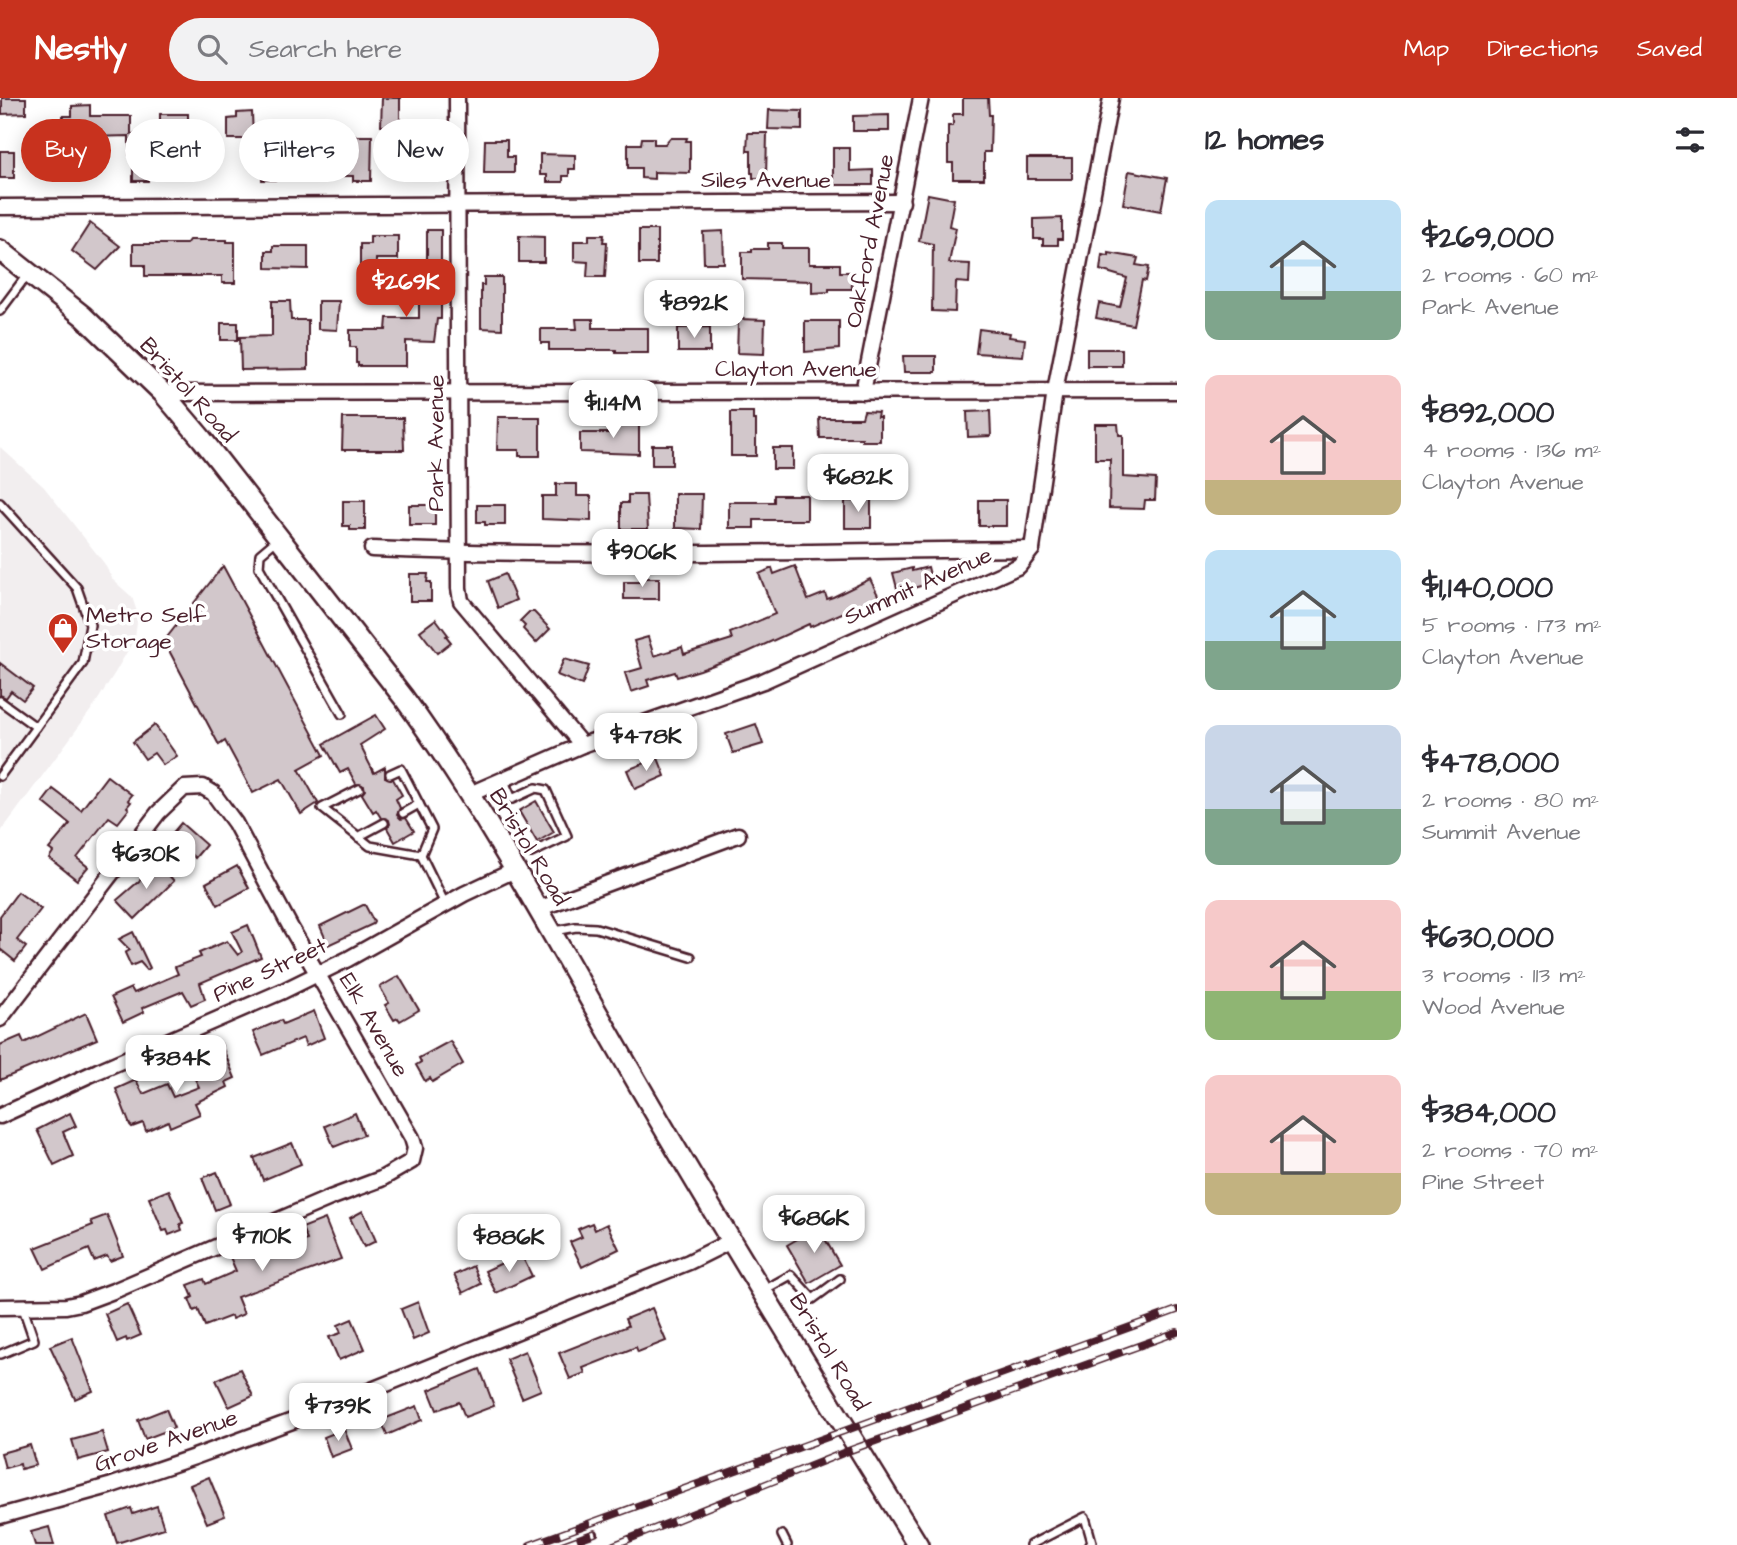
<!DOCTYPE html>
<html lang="en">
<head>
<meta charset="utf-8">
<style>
  :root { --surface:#fff; --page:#f2f2f3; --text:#2b2b33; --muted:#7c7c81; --accent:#c8321e }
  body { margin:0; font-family:"Architects Daughter",sans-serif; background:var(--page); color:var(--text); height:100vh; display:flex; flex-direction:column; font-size:26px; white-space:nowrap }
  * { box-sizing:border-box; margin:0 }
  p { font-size:23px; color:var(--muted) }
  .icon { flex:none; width:38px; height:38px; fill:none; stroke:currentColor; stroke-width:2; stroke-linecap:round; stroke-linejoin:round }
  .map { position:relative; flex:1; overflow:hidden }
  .side { display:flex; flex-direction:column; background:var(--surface); width:560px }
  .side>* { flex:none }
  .guide { position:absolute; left:21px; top:21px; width:665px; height:63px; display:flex; gap:14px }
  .price { position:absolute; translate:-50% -60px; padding:0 16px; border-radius:14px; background:#fff; color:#222; font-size:23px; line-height:46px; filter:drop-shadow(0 2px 4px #0008) }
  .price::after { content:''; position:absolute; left:50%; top:42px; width:21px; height:16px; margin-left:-10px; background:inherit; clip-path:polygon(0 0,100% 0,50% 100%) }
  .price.current { background:var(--accent); color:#fff }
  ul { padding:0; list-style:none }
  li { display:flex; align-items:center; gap:21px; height:175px; padding:0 28px }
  li span { display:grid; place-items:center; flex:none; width:196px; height:140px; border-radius:14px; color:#555 }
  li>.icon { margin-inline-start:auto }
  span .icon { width:84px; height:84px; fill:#fffc; stroke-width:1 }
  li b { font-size:30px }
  h2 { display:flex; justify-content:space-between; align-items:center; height:84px; padding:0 28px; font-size:30px }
  .tag { padding:0 24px; border-radius:32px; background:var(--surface); box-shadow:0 4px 18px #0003; font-size:24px; line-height:63px }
  .tag.current { background:var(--accent); color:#fff }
  header { display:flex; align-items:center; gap:42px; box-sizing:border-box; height:98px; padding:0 35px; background:var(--accent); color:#fff }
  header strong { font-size:33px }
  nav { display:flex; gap:38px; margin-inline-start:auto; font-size:24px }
  .search { width:490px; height:63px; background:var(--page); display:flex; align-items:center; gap:18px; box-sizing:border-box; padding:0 24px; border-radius:38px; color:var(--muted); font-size:26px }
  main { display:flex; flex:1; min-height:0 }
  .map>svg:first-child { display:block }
  .built { fill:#f2eeef }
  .building { fill:#d2c7cb; stroke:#4a1f2b; stroke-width:2 }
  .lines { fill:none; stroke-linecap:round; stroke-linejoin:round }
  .lane-casing { stroke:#4a1f2b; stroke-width:12 }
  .street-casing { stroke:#4a1f2b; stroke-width:19 }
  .secondary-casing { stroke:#4a1f2b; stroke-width:24 }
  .lane { stroke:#fff; stroke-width:7 }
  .street { stroke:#fff; stroke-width:14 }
  .secondary { stroke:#fff; stroke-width:19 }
  .rail-casing { stroke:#4a1f2b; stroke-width:8 }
  .rail { stroke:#fff; stroke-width:5; stroke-dasharray:16; stroke-linecap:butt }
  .labels { text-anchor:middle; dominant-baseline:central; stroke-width:7; stroke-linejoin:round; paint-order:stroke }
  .street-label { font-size:23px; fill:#4a1f2b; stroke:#fff }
  .poi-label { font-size:23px; fill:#4a1f2b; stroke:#fff; text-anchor:start }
</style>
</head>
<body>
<header>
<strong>Nestly</strong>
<div class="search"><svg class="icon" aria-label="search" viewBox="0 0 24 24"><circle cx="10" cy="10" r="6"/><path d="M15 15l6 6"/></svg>Search here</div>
<nav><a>Map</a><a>Directions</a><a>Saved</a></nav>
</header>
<main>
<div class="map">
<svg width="1177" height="1447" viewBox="0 0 1177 1447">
  <rect width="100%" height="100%" fill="#fff"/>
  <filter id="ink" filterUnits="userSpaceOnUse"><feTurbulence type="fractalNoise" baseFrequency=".0143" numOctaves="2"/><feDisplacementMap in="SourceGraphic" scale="14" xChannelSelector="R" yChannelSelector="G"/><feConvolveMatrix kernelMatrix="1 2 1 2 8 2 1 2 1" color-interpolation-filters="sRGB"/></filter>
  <g filter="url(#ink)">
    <polygon class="built" points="0,349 44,389 104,465 113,482 132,499 138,517 135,540 116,573 94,608 0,735"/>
    <g class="building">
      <polygon points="2,0 26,0 26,15 2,16"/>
      <polygon points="382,0 400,0 400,28 381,28"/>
      <polygon points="963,0 988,0 989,17 991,17 990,54 984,54 984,81 953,81 953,65 948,65 948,28 953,28 953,16 963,16"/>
      <polygon points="90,7 90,18 131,18 131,36 150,36 148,83 133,83 133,57 129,57 129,38 89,39 89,45 75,45 75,39 63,38 63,18 72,18 72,8"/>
      <polygon points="769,12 802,13 802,32 768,31"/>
      <polygon points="252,14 253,41 228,41 228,21 237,20 237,15"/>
      <polygon points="160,16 188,16 188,34 174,34 174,39 160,39"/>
      <polygon points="889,17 889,33 853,33 853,18"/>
      <polygon points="748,35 767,35 766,80 753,80 753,75 751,75 751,53 747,53"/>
      <polygon points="355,38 372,38 371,83 353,83 353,78 333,78 333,67 289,67 289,82 262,82 262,51 312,51 312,47 355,47"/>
      <polygon points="642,40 654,40 654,46 665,46 670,40 687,40 686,43 690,43 690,75 654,74 654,81 641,80 641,70 628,70 628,46 641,46"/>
      <polygon points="419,41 435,41 435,71 418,70"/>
      <polygon points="485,42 507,42 507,59 514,59 514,75 484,75"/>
      <polygon points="833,50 850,50 850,73 873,72 873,87 833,87"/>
      <rect x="0" y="53" width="14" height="27"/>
      <polygon points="540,56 575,57 575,71 569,71 569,78 563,78 563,84 547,84 547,77 540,77"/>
      <rect x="1027" y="60" width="45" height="21"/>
      <polygon points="1129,73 1167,80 1161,113 1123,106"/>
      <polygon points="928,96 954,101 949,128 956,130 949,165 970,166 969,185 956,184 955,214 932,213 933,146 919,143"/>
      <polygon points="1062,120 1062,141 1058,141 1058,147 1043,147 1043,141 1034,141 1034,121"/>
      <polygon points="90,125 120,148 97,172 72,153"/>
      <polygon points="427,132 441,132 441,221 437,221 434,244 406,243 406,268 358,268 358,265 356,265 356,249 350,249 350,232 386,232 387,220 419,220 419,202 422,202 422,164 427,164"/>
      <rect x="639" y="132" width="18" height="34"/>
      <polygon points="723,133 724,165 704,165 703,134"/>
      <polygon points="589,137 604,137 603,144 607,144 605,179 587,179 588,164 574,163 574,143 589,143"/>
      <polygon points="370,138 398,138 398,161 376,161 376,170 360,170 360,146 370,146"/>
      <polygon points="519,138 544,139 544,164 519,164"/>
      <polygon points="189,142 227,142 227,144 235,144 235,185 222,185 222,178 145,178 145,167 133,167 133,146 186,146"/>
      <polygon points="768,145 782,145 782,150 809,150 809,166 840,166 840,174 851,174 852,191 829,191 829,194 812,195 812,183 742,181 742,154 752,154 752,151 768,151"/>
      <polygon points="273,148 308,148 308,171 266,170 266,153 273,153"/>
      <polygon points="1109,155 1138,160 1136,167 1149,169 1146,183 1142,182 1133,227 1096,220 1099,205 1120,209 1127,180 1100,172 1102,157 1109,158"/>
      <polygon points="484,179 502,179 502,231 481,230 481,187 484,187"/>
      <polygon points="272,203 290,203 291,222 308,222 308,271 241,272 240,239 272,238"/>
      <polygon points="318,203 339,203 337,232 318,231"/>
      <polygon points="726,210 739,210 740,221 765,222 764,256 737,255 738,226 726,226"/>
      <polygon points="576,221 593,221 593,230 648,230 648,255 616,255 616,252 549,252 549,245 541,245 541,231 577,231"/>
      <polygon points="805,223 839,223 839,251 805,254"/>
      <rect x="221" y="225" width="17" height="17"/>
      <polygon points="710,229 710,254 678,254 678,230"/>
      <polygon points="979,231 1010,235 1009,239 1025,241 1023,258 976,255"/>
      <rect x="1087" y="251" width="35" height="17"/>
      <polygon points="903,258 936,258 936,274 904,274"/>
      <polygon points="864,313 878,314 877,319 880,319 880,343 862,343 862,340 820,340 819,320 862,320"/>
      <polygon points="990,313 991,338 968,339 967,314"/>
      <polygon points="731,314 753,314 753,322 756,322 756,358 731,358"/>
      <polygon points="498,319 540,319 540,358 519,358 519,352 497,352"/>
      <polygon points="343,320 403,320 404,352 342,352"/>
      <polygon points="615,325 639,325 639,356 580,354 580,335 615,335"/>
      <polygon points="1095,326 1118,326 1119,337 1123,337 1123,379 1156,381 1155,402 1145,402 1144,411 1109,410 1110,361 1095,361"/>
      <rect x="652" y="347" width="20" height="20"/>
      <rect x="773" y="350" width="20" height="21"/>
      <polygon points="556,386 577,386 577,398 591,398 591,423 542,421 542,398 556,398"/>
      <polygon points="675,396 702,396 701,431 675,430"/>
      <polygon points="628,397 646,397 648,431 621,431 621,405 628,405"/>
      <polygon points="774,397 807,397 807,422 754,422 754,430 729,430 729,404 774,404"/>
      <polygon points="855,401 871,401 871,430 845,430 845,403 855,403"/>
      <rect x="979" y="402" width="27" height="26"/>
      <polygon points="343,403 365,403 365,432 350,432 350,428 343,428"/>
      <rect x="409" y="407" width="26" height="20"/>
      <polygon points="477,407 505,407 505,427 485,427 485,424 477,424"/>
      <polygon points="223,468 324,657 299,671 318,705 301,716 281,681 253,695 225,643 219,647 164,543"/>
      <polygon points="795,468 808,502 825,495 827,501 833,499 870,481 879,499 810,529 809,526 746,555 700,572 677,579 675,574 647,582 649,588 631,594 625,575 642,570 634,543 648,539 654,558 682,549 684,556 732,541 730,535 775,516 759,476 772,470 774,476"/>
      <polygon points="928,469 932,485 898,494 893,475 912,470 912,473"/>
      <polygon points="410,476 428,476 427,484 431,484 431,503 410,503"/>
      <polygon points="505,476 516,502 498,510 488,483"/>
      <polygon points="640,480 659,480 659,501 624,501 624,484 640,484"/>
      <polygon points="529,514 534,514 550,531 536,545 523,531 525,528 520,523"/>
      <polygon points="436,521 448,537 446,538 451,544 437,555 420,533"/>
      <polygon points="564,561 589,568 582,587 557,577"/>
      <polygon points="0,565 33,590 23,602 11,593 6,600 0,597"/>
      <polygon points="376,617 385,631 360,647 374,675 385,669 385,679 393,681 402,697 396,701 400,710 397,717 401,721 406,720 414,733 395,744 387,730 390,726 389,722 381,720 376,712 373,714 362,696 365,692 364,688 356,686 348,671 340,675 324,646"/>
      <polygon points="756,626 763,646 733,655 726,636"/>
      <polygon points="155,627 177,658 163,667 154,655 145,661 133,644"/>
      <polygon points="658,660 665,678 635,691 627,672"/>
      <polygon points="107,678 132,697 128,702 131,704 127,709 129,711 118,725 109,719 77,760 88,769 77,782 49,760 53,754 49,751 70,726 43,704 53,691 81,712"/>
      <polygon points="536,703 554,734 537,744 519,713"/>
      <polygon points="181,725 206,747 195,760 170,738"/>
      <polygon points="159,766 174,783 135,821 117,802"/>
      <polygon points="237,768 249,790 218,807 206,785"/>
      <polygon points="18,794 41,811 17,842 26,849 15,863 0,851 0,818"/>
      <polygon points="363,807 365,807 374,824 373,826 328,847 320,828"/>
      <polygon points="248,827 261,859 200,885 205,901 191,907 183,893 142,910 144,914 123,924 111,899 131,890 134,895 178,876 175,869 201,859 199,855 227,843 238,857 242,854 232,834"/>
      <polygon points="133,834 150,870 147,872 140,864 131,868 125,855 130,852 119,841"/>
      <polygon points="399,878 419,912 400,923 398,920 394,922 385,907 389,905 380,889"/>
      <polygon points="314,913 324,940 306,948 303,940 263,957 253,934 281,922 283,926"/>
      <polygon points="86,915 97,941 0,982 0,947 21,938 24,945"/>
      <polygon points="450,943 463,966 432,984 430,980 425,983 416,967 421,964 419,960"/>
      <polygon points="221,946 235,980 226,984 228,989 195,1005 200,1016 170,1029 168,1023 146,1033 143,1025 132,1029 130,1027 116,991 136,982 143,996 167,986 173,999 199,989 193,977 210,969 204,954"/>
      <polygon points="70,1015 76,1028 63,1034 73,1058 54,1067 37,1032"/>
      <polygon points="355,1015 364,1037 334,1049 325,1028"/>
      <polygon points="292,1045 301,1066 263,1082 254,1060"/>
      <polygon points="217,1074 230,1106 215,1112 202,1080"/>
      <polygon points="169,1092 183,1125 180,1126 182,1132 169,1137 167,1132 163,1133 149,1100"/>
      <polygon points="363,1113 376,1143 364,1149 350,1120"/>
      <polygon points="107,1117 123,1158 110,1163 107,1158 94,1163 89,1151 45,1171 35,1150 93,1127 91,1123"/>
      <polygon points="325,1121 341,1161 237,1199 244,1216 232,1221 231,1218 205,1228 198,1211 194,1213 189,1201 193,1199 188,1187 204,1181 206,1186 236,1173 230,1159 249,1151 253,1160 280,1148 282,1153 307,1142 302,1130"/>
      <polygon points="592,1125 595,1132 607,1126 619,1151 582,1169 570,1144 582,1139 578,1131"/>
      <polygon points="818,1129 840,1167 809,1185 787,1147"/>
      <polygon points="521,1156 532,1178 496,1195 485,1173"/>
      <polygon points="473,1168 481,1186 463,1195 454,1177"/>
      <polygon points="418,1204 429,1235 413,1242 401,1211"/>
      <polygon points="127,1206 141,1237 127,1243 126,1240 117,1244 105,1216"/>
      <polygon points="652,1210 666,1243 638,1254 636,1249 583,1270 585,1275 570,1281 559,1255 628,1228 625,1221"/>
      <polygon points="352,1221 365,1251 339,1262 329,1239 341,1235 338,1227"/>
      <polygon points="72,1239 93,1293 75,1301 50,1248"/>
      <polygon points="525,1253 541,1292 522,1300 506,1261"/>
      <polygon points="240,1271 253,1298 229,1309 216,1282"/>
      <polygon points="480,1271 494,1308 465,1319 459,1304 437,1312 429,1292"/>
      <polygon points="417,1308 422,1322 387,1337 381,1322"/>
      <polygon points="166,1311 174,1330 145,1341 138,1322"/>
      <polygon points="344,1331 352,1351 331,1359 324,1339"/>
      <polygon points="102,1334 108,1354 78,1362 72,1342"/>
      <polygon points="30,1347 36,1367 21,1371 20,1366 5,1370 1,1355"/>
      <polygon points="209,1379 225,1418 207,1425 190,1387"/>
      <polygon points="157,1408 164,1430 117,1445 108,1418 131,1410 133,1416"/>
      <polygon points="49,1429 54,1447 35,1447 31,1434"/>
    </g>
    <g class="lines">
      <g class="lane-casing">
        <g id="lane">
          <polyline points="0,213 27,177"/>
          <polyline points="0,405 77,490 90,527 83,565 0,678"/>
          <polyline points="279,440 260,456 259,469 342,616"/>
          <polyline points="0,603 36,629"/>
          <polyline points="390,676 401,671 432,731 421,757 445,806"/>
          <polyline points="503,681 512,701 536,690 546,692 567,738 531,755"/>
          <polyline points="359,691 322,710 370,748 421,757"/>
          <polyline points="403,715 419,706"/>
          <polyline points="358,739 384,725"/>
          <polyline points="555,833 576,829 596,830 691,859"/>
          <polyline points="764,1192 791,1177 813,1201 840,1181"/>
          <polyline points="1,1256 34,1242 23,1210"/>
          <polyline points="782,1437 787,1447"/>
          <polyline points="1030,1447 1085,1419 1092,1444 1090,1447"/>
        </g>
      </g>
      <g class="street-casing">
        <g id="street">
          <polyline points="457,0 459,490 461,503 582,647"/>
          <polyline points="0,109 902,104"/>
          <polyline points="863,294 921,0"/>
          <polyline points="163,295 1177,293"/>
          <path d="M 372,451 C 592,460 812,453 1032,451"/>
          <polyline points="470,696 582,647 763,583 1019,468 1032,451 1055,293 1111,0"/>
          <polyline points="538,811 738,737"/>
          <polyline points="0,921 158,715 184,690 203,689 213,695 235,725 291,830 412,1040 415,1050 412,1063 381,1081 330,1100 116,1192 81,1205 66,1208 0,1209"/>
          <polyline points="0,1018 98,973 283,893 348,861 464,796 515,772"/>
          <polyline points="0,1418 109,1388 194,1359 317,1314 689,1164 731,1143"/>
        </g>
      </g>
      <g class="secondary-casing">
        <path id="secondary" d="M 0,152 L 83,218 L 163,295 L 202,341 L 404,600 C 496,727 569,868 648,1003 C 735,1153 827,1299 918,1447"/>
      </g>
      <use href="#lane" class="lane"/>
      <use href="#street" class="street"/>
      <use href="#secondary" class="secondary"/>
      <g class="rail-casing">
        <g id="rail">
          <polyline points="530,1447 1177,1212"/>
          <polyline points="562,1447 595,1435"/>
          <polyline points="614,1447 848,1353 1177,1234"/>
        </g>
      </g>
      <use href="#rail" class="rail"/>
    </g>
  </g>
  <defs>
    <g id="shop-pin" transform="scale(1.575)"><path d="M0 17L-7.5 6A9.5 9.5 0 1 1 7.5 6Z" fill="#c8321e" stroke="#fff"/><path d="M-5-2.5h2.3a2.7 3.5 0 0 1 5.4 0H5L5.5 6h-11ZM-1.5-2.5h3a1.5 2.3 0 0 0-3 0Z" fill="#fff"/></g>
  </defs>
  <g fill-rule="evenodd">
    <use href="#shop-pin" x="63" y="530"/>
  </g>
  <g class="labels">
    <g class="street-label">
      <text x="766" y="82">Siles Avenue</text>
      <text transform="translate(870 143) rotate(-79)">Oakford Avenue</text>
      <text x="796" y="271">Clayton Avenue</text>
      <text transform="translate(188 292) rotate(48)">Bristol Road</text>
      <text transform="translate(436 345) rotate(-90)">Park Avenue</text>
      <text transform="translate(918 488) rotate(-24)">Summit Avenue</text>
      <text transform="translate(529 749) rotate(59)">Bristol Road</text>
      <text transform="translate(270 872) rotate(-25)">Pine Street</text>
      <text transform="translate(374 927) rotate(60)">Elk Avenue</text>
      <text transform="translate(829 1254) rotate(59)">Bristol Road</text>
      <text transform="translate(166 1343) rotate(-19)">Grove Avenue</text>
    </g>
    <g class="poi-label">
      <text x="86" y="517">Metro Self<tspan x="86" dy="26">Storage</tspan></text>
    </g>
  </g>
</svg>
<b class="price current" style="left:406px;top:221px">$269K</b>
<b class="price" style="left:694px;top:242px">$892K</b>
<b class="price" style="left:613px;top:342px">$1.14M</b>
<b class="price" style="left:858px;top:416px">$682K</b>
<b class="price" style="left:642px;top:491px">$906K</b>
<b class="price" style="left:646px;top:675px">$478K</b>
<b class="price" style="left:146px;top:793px">$630K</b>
<b class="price" style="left:176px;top:997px">$384K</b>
<b class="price" style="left:814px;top:1157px">$686K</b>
<b class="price" style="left:262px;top:1175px">$710K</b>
<b class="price" style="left:509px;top:1176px">$886K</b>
<b class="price" style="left:338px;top:1345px">$739K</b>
<div class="guide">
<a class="tag current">Buy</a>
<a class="tag">Rent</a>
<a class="tag">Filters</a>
<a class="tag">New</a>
</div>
</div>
<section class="side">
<h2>12 homes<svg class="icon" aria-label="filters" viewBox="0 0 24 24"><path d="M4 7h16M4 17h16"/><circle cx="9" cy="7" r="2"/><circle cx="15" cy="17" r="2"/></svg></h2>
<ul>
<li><span style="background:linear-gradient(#bfe0f5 65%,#7fa58c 0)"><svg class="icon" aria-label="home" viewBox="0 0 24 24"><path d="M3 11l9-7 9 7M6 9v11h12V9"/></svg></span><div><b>$269,000</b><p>2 rooms · 60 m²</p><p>Park Avenue</p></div></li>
<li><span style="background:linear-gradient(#f6c9c9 75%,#c2b280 0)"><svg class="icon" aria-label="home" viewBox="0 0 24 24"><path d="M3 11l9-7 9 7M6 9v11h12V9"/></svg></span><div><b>$892,000</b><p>4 rooms · 136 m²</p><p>Clayton Avenue</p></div></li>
<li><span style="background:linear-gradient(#bfe0f5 65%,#7fa58c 0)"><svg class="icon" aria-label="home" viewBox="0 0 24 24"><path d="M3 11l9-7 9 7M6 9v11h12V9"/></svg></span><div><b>$1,140,000</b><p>5 rooms · 173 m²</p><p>Clayton Avenue</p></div></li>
<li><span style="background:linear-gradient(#c9d6e8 60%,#7fa58c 0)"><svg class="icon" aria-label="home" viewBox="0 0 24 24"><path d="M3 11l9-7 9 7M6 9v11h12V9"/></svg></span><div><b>$478,000</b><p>2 rooms · 80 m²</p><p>Summit Avenue</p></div></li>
<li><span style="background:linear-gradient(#f6c9c9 65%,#8fb573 0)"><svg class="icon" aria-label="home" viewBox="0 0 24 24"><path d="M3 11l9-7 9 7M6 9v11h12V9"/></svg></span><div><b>$630,000</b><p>3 rooms · 113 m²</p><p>Wood Avenue</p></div></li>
<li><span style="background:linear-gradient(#f6c9c9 70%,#c2b280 0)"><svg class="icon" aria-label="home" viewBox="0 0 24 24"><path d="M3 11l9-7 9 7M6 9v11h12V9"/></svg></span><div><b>$384,000</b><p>2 rooms · 70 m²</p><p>Pine Street</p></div></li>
</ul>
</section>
</main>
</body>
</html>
